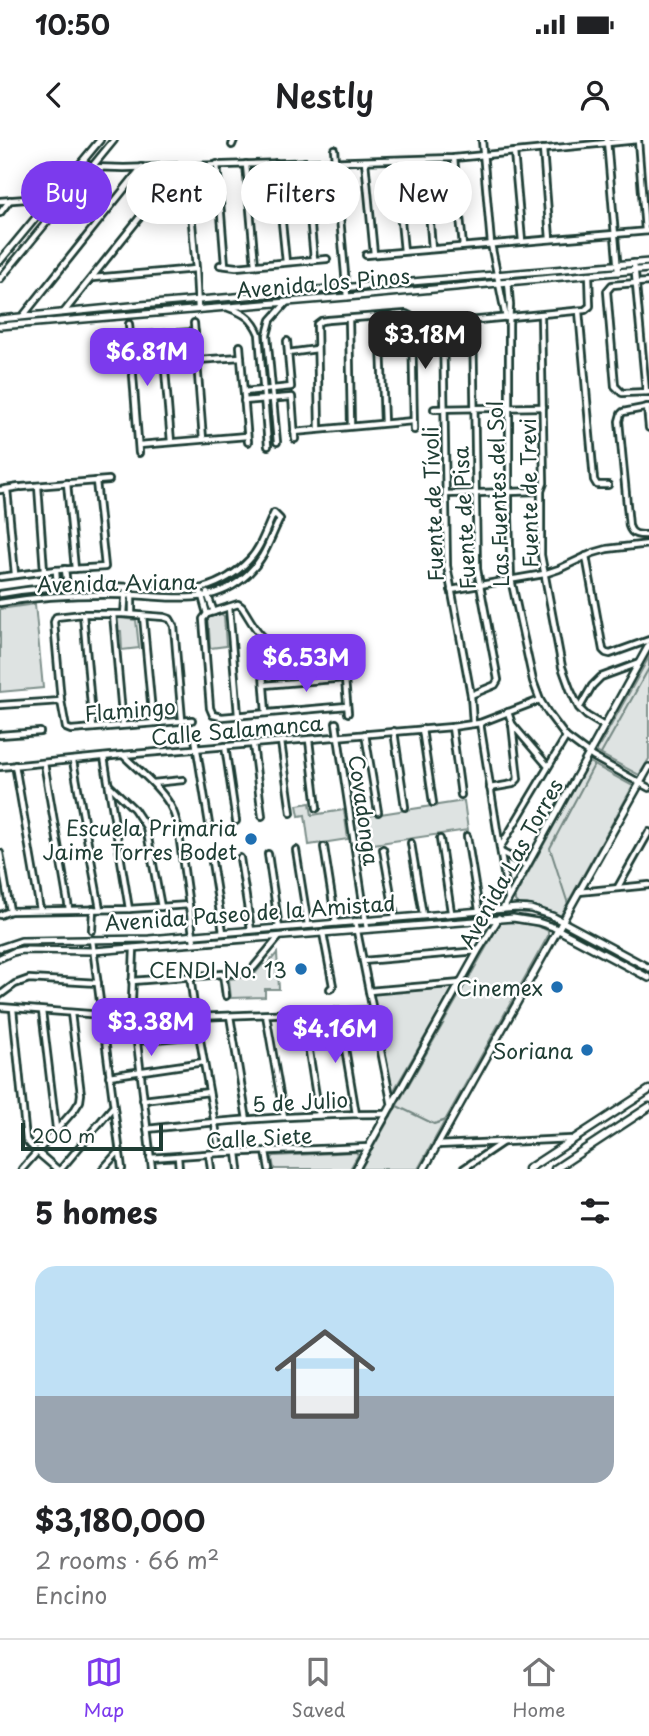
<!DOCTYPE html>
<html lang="en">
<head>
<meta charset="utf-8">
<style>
  :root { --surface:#fff; --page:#f6f6f6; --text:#202124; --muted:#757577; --line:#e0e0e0; --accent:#7c3aed }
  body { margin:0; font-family:"Playpen Sans",sans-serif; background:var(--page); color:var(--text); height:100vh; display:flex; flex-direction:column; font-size:26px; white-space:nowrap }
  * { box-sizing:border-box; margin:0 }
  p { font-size:23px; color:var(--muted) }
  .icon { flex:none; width:38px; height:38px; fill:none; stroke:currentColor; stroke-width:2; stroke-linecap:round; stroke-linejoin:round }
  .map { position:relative; height:1029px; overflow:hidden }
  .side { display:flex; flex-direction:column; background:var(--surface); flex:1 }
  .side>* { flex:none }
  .guide { position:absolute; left:21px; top:21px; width:607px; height:63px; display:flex; gap:14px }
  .scale { position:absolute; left:21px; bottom:18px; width:142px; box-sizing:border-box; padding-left:7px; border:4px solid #1f3d34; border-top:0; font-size:19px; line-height:24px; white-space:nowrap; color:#1f3d34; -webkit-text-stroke:5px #fff; paint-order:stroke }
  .price { position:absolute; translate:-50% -60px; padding:0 16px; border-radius:14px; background:var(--accent); color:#fff; font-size:23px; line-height:46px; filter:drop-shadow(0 2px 4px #0008) }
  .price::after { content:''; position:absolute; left:50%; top:42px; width:21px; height:16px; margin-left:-10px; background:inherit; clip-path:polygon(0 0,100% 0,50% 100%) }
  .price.active { background:#222; color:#fff }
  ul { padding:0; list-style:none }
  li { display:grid; align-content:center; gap:14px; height:371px; padding:0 35px }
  li span { display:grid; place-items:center; height:217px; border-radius:21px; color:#555 }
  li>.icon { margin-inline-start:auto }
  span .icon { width:126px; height:126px; fill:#fffc; stroke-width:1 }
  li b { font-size:30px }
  h2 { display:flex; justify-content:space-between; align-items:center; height:84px; padding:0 35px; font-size:30px }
  .pill { padding:0 24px; border-radius:32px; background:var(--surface); box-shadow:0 4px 18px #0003; font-size:24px; line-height:63px }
  .pill.active { background:var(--accent); color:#fff }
  .status { display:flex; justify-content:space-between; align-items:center; height:49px; padding:0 35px; background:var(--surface); direction:ltr }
  .status svg { height:19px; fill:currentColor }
  header { display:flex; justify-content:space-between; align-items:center; height:91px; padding:0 35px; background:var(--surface); font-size:32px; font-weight:600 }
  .menu { display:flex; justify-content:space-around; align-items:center; height:98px; border-top:2px solid var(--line); background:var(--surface); font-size:19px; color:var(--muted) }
  .menu a { display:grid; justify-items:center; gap:4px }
  .menu .active { color:var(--accent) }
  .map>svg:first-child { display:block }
  .green { fill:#dee3e2; stroke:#7e908b; stroke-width:2 }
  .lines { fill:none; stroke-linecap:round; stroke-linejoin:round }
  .stream { stroke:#758883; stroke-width:2 }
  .minor-casing { stroke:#1f3d34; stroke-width:10 }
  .tertiary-casing { stroke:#1f3d34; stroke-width:10 }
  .secondary-casing { stroke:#1f3d34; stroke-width:11 }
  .minor { stroke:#fff; stroke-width:4.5 }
  .tertiary { stroke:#fff; stroke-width:5 }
  .secondary { stroke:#fff; stroke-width:6 }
  .poi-dot { fill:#1f6fb2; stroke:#fff; stroke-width:2.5 }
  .labels { text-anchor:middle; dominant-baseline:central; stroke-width:5; stroke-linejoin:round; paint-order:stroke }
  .street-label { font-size:21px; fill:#1f3d34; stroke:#fff }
  .poi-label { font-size:21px; fill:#1f3d34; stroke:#fff; text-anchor:end }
</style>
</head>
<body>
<div class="status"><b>10:50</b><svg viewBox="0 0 49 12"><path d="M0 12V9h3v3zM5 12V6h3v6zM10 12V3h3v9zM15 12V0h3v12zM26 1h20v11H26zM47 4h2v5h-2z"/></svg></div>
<header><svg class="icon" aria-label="back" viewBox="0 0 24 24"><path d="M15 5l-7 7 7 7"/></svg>Nestly<svg class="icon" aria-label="person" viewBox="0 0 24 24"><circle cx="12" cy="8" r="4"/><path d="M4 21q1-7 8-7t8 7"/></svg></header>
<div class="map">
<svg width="649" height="1029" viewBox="0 0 649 1029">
  <rect width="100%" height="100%" fill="#fff"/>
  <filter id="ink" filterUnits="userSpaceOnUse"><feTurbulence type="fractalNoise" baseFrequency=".0143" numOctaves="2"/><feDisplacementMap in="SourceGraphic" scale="14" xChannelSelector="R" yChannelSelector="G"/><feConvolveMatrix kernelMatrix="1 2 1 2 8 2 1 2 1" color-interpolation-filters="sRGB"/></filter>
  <g filter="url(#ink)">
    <g class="green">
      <polygon points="35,464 43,548 0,552 0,469"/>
      <polygon points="221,474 224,476 226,506 210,508 209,489 205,489 204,481 206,478"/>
      <polygon points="119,478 136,480 139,508 122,510 121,491 116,491 116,479"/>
      <polygon points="649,517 649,619 639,635 596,612"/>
      <polygon points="589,622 633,646 561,775 558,776 527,764 518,764 515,761 515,757"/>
      <polygon points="464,661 468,690 360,706 357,705 353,680 355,678"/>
      <polygon points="310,663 312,675 344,670 348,699 309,705 305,675 299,676 297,665"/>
      <path d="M 512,782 C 524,784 537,784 548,791 L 548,796 L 418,1029 L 361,1029 L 500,783 Z"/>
      <polygon points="277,813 279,849 265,849 265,857 231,858 229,839 253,836 263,824 266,826"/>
      <polygon points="451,846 453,848 393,952 390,952 373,856 376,853"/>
      <polygon points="356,1012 358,1015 350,1029 274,1029 272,1018 274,1016"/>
    </g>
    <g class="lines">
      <g class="stream">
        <polyline points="601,614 649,528"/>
        <polyline points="568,764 550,708 594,625"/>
        <polyline points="397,966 434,984 446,980"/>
      </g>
      <g class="minor-casing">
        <g id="minor">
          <polyline points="482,0 491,104 506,178"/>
          <polyline points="607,0 618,132"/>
          <polyline points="638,0 645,91"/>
          <polyline points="232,5 234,0"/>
          <polyline points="334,9 347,157"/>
          <polyline points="543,9 550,99"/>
          <polyline points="514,12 522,101"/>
          <polyline points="454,18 463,106"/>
          <polyline points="425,19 432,109"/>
          <polyline points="395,20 404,111"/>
          <polyline points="83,21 91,27 124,28 454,18 638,0"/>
          <polyline points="365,21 374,114"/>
          <polyline points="305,22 314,119"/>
          <polyline points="276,23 286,122"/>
          <polyline points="217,24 225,125"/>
          <polyline points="246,24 255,125"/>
          <polyline points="187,26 196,129 198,169"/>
          <polyline points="0,61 53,57"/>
          <polyline points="0,73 10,60"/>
          <polyline points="366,115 649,91"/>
          <polyline points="634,123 646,252"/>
          <polyline points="220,125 236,127 327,119"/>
          <polyline points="93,138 196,129"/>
          <polyline points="508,141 510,165 509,185 509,378 511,439 533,541 540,560 548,573 566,597 593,617 649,648"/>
          <polyline points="649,142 612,145 607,151 615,246 622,253 649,252"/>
          <path d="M 229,168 C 244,173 253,179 259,194 L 268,306"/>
          <polyline points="579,171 594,340 597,345 608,345"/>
          <polyline points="64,172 180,27"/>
          <polyline points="541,175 544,343 541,351 541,415 562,527 570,549 579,568 587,576 604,586"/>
          <polyline points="23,176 142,27"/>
          <polyline points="380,177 384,283"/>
          <polyline points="349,179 351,286"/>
          <polyline points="194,183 203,299"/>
          <polyline points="129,184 139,313"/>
          <polyline points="162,194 171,302"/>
          <polyline points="130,196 195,192"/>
          <polyline points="240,206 248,302"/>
          <polyline points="288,213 317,209"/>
          <polyline points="197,220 241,217"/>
          <polyline points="244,252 291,247 287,201"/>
          <polyline points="244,261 292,257 295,299"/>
          <polyline points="647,267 649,288"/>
          <path d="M 649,267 L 623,272 L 621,274 L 619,281 L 629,386 C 632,396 640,395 649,395"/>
          <polyline points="434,269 543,267"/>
          <polyline points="319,289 317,184 321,181 328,180 406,174 410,176 412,181 414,290"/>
          <polyline points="294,292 413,281"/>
          <polyline points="277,302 267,195 271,180 287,162"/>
          <polyline points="139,305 247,296"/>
          <polyline points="67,343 75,429"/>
          <polyline points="38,346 44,431"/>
          <polyline points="22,347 109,340"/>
          <polyline points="7,349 15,434"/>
          <polyline points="0,350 19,347"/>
          <polyline points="446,354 541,351"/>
          <polyline points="586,416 603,510 606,513 610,514 649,500"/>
          <polyline points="65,429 67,446"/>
          <polyline points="56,430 57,447"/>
          <polyline points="0,437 56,430 105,427 96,341"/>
          <polyline points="200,449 207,474"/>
          <polyline points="451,450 544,434 559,429 593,413 607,409 649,404"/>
          <polyline points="207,453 214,472"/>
          <path d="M 0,454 C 43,447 85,444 128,447 C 152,448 180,454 203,448 C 220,443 237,433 249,420 C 261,408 266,389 274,373 L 280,379 C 269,400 266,417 248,434 C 211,469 168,455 124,455 C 82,454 41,456 0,463"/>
          <polyline points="229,467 238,575"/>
          <polyline points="83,474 93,588"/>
          <polyline points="113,474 123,585"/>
          <polyline points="124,474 126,447"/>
          <polyline points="132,474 132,454"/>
          <polyline points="143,476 153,583"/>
          <polyline points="260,495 266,573"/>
          <path d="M 342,511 C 311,513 283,521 260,494 C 253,486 248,476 242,467 L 238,464 L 207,474 L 203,479 L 210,568 L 213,575 L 222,577 L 347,566"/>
          <polyline points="264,545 345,538"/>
          <polyline points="471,555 495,545 498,540 477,429 473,181"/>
          <polyline points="0,565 61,561"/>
          <polyline points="580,567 592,546 601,537 639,523"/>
          <polyline points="508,572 512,584 547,625"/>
          <polyline points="348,573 342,507 344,504 354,502"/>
          <polyline points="182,580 174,486 170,479 164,477 124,474 83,474 56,477 54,482 61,561 66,588 71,590 192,580"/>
          <polyline points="336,583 367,789"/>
          <polyline points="480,583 508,758"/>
          <polyline points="473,584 471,555 447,426 443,185 447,183 585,170 590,166 589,134"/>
          <polyline points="452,587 461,655"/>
          <polyline points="422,589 433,663"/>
          <polyline points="394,591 405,667"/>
          <polyline points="365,594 378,672"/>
          <polyline points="0,595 40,592"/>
          <polyline points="195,598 209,684"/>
          <polyline points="309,600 317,668"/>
          <polyline points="281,602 291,673"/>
          <polyline points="253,604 262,676"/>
          <polyline points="225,606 236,681"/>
          <path d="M 123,615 C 139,631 159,646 170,665 C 174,672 176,679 178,687 L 194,802"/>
          <polyline points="104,617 129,769"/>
          <polyline points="73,621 100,769"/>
          <polyline points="44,623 69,769"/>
          <polyline points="15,625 40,770"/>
          <polyline points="0,627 122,615 452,587 480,583 540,560"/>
          <polyline points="153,643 183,640"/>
          <polyline points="110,646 134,669 146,687 161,767"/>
          <polyline points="490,648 513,644 518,639 512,584"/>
          <polyline points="467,696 479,770"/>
          <polyline points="440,699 451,772"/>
          <polyline points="411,703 423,775"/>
          <polyline points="324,707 336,783"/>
          <polyline points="500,708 566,597"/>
          <polyline points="383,709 395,777"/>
          <polyline points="296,710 308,785"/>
          <polyline points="501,712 527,726"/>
          <polyline points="0,713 10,771"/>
          <polyline points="268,714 279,788"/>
          <polyline points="240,718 251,790"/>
          <polyline points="212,722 223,792"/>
          <polyline points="618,747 649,692"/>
          <polyline points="579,752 649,745"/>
          <polyline points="0,775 10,771 129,769 189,765"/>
          <polyline points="355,781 392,966"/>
          <polyline points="92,790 93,769"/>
          <polyline points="323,793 333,846 330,849"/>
          <polyline points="92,800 122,1029"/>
          <polyline points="134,808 132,860 152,1029"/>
          <polyline points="363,821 478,811"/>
          <polyline points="223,834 226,856"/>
          <polyline points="190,836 194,866 220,1013"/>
          <polyline points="132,841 249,832 254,827 279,797"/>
          <polyline points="369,851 461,843"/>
          <polyline points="0,855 15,844 29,839 98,843"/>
          <polyline points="0,867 102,875"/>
          <polyline points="13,869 26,1000 37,1012 57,1029"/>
          <polyline points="42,871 56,988"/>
          <polyline points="132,871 194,866"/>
          <polyline points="339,872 356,974"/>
          <polyline points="303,873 319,975"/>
          <polyline points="266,875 284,977"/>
          <polyline points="230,876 247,980"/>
          <polyline points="196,877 373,870"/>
          <polyline points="136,901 199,895"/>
          <polyline points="109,936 204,922"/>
          <polyline points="143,960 209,952"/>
          <path d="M 147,989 C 227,980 307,974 387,974"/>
          <polyline points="437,1005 571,999"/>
          <polyline points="266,1012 269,1029"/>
          <polyline points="237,1013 239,1029"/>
          <polyline points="209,1014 211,1029"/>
          <polyline points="178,1017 179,1029"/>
          <polyline points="150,1018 220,1013 369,1007"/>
          <polyline points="22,1029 75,969 80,961 81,954 71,873"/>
          <polyline points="61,1029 112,968"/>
          <polyline points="103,1029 119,1011"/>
          <polyline points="463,1029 503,1002"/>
        </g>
      </g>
      <g class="tertiary-casing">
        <g id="tertiary">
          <polyline points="0,121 100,0"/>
          <polyline points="0,139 114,0"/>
          <polyline points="0,179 141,165 649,122"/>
          <polyline points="0,186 347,157 649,129"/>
          <polyline points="503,769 649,505"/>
          <polyline points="0,808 21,801 149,799 517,768 531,769 552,776 649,828"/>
          <polyline points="0,818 13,812 22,810 94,811 513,778 538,782 553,787 649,838"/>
          <polyline points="356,1029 478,811 499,778"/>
          <polyline points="424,1029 649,627"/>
        </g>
      </g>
      <g class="secondary-casing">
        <g id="secondary">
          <polyline points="528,1029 649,950"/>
          <polyline points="555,1029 649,967"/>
        </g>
      </g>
      <use href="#minor" class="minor"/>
      <use href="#tertiary" class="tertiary"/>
      <use href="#secondary" class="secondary"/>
    </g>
  </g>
  <g class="poi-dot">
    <circle cx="251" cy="699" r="7"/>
    <circle cx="301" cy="829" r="7"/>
    <circle cx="557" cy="847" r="7"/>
    <circle cx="587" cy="910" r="7"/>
  </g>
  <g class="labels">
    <g class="street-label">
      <text transform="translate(323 142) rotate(-5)">Avenida los Pinos</text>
      <text transform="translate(528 353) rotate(-91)">Fuente de Trevi</text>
      <text transform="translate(497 354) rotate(-92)">Las Fuentes del Sol</text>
      <text transform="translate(432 364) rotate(-92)">Fuente de Tívoli</text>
      <text transform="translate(463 378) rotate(-93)">Fuente de Pisa</text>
      <text transform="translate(117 442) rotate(-1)">Avenida Aviana</text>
      <text transform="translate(130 569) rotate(-5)">Flamingo</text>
      <text transform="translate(237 589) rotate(-5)">Calle Salamanca</text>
      <text transform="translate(365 670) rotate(82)">Covadonga</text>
      <text transform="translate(510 723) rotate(-61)">Avenida Las Torres</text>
      <text transform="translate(250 772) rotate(-4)">Avenida Paseo de la Amistad</text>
      <text transform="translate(300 961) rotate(-3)">5 de Julio</text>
      <text transform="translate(259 997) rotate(-3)">Calle Siete</text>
    </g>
    <g class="poi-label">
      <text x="237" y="687">Escuela Primaria<tspan x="237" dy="24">Jaime Torres Bodet</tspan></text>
      <text x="287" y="829">CENDI No. 13</text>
      <text x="543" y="847">Cinemex</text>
      <text x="573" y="910">Soriana</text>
    </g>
  </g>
</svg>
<div class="scale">200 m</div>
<b class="price active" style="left:425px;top:231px">$3.18M</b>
<b class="price" style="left:147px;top:248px">$6.81M</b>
<b class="price" style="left:306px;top:554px">$6.53M</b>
<b class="price" style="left:151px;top:918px">$3.38M</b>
<b class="price" style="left:335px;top:925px">$4.16M</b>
<div class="guide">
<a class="pill active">Buy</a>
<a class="pill">Rent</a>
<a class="pill">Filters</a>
<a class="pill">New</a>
</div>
</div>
<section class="side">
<h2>5 homes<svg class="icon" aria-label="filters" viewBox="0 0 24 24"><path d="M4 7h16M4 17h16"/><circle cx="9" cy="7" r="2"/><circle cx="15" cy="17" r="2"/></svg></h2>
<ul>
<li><span style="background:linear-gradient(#bfe0f5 60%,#9aa5b1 0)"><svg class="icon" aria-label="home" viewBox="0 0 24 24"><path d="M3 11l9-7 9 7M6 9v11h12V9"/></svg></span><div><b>$3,180,000</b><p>2 rooms · 66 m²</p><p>Encino</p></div></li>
</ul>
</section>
<nav class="menu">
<a class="active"><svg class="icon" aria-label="map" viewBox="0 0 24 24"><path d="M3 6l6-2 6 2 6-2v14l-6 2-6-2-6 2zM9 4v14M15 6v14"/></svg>Map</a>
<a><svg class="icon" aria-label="saved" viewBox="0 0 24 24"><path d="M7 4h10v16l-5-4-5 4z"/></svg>Saved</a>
<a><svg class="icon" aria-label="home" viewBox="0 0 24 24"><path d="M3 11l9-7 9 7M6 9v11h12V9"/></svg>Home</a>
</nav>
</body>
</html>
